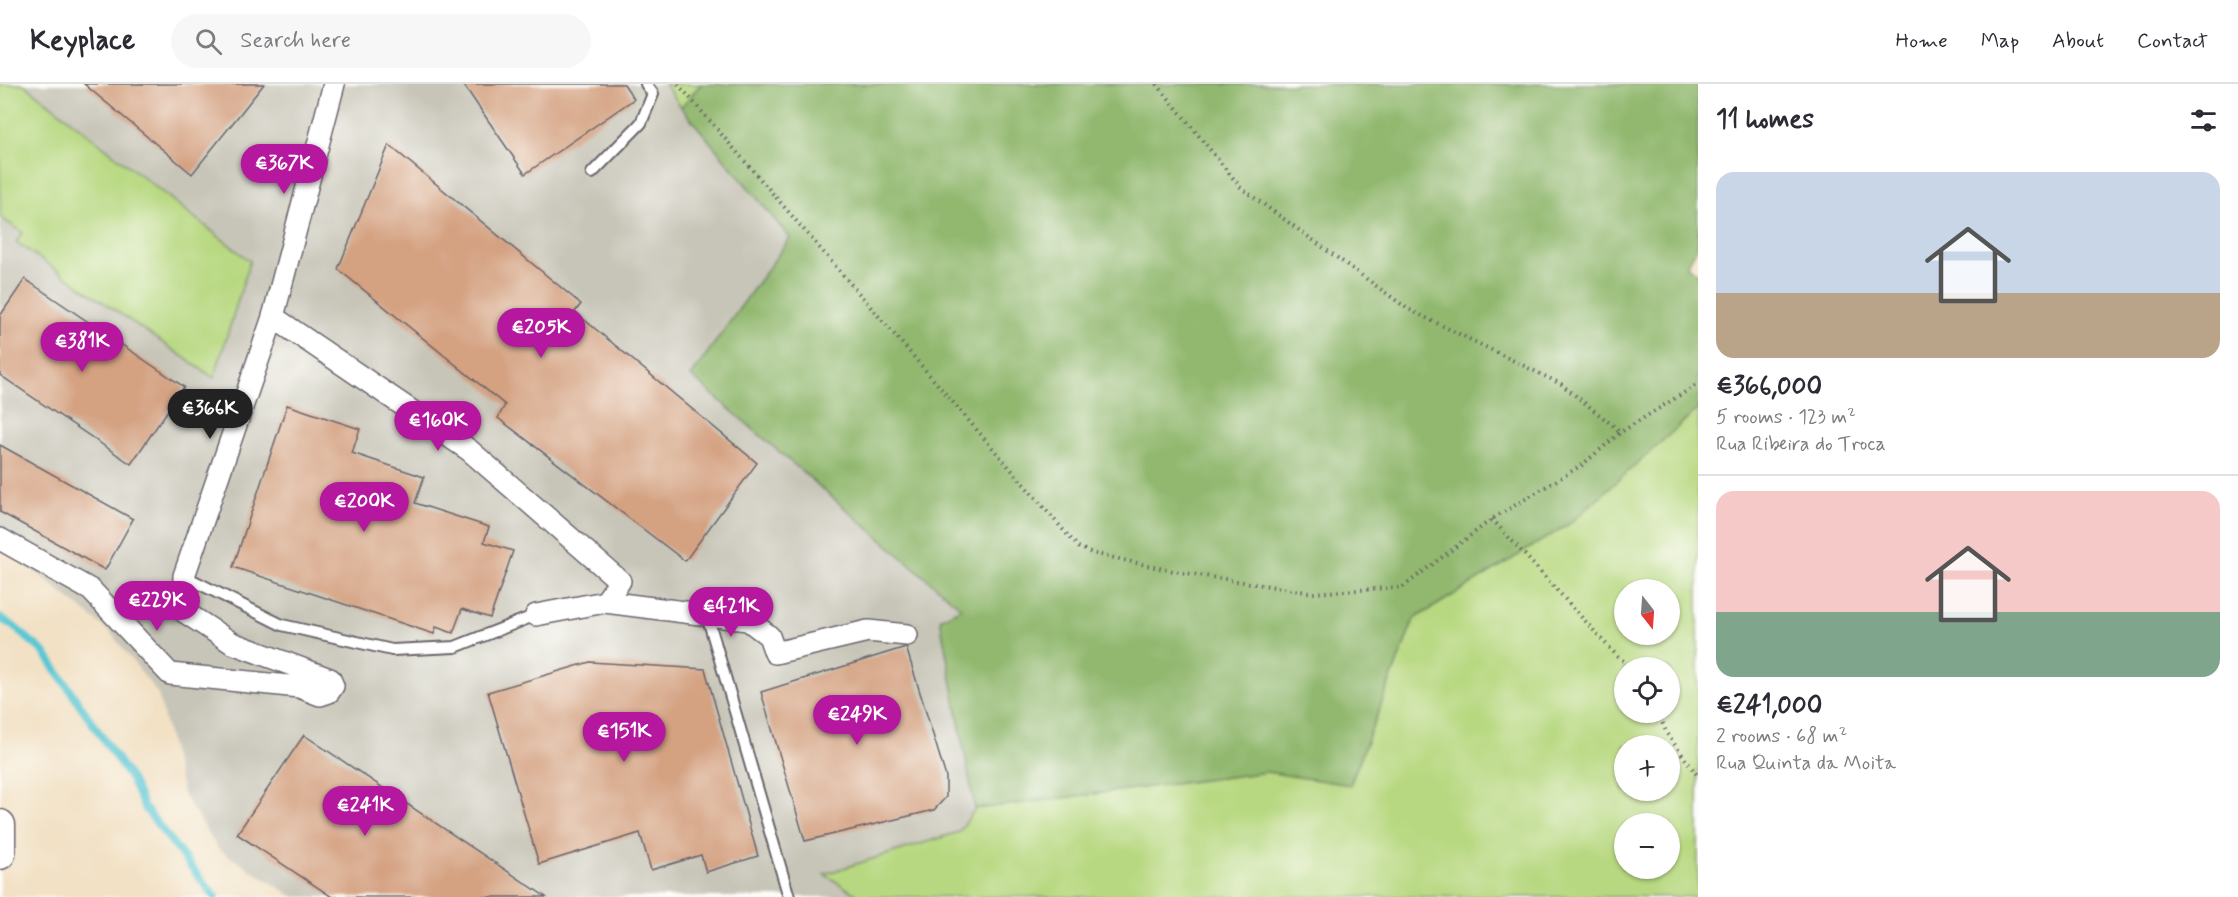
<!DOCTYPE html>
<html lang="en">
<head>
<meta charset="utf-8">
<style>
  :root { --surface:#fff; --page:#f7f7f7; --text:#2b2b33; --muted:#7c7c81; --line:#e1e1e2; --accent:#b5179e }
  body { margin:0; font-family:Mynerve,sans-serif; background:var(--page); color:var(--text); height:100vh; display:flex; flex-direction:column; font-size:22px; white-space:nowrap }
  * { box-sizing:border-box; margin:0 }
  p { font-size:20px; color:var(--muted) }
  .icon { flex:none; width:33px; height:33px; fill:none; stroke:currentColor; stroke-width:2; stroke-linecap:round; stroke-linejoin:round }
  .map { position:relative; flex:1; overflow:hidden }
  .drawer { display:flex; flex-direction:column; background:var(--surface); width:540px }
  .drawer>* { flex:none }
  .needle { width:39px; rotate:163deg }
  .buttons { position:absolute; left:1614px; top:495px; display:grid; gap:12px }
  .buttons a { display:grid; place-items:center; width:66px; height:66px; border-radius:50%; background:var(--surface); box-shadow:0 2px 4px #0004; font-size:30px }
  .price { position:absolute; translate:-50% -51px; padding:0 14px; border-radius:21px; background:var(--accent); color:#fff; font-size:20px; line-height:39px; filter:drop-shadow(0 2px 3px #0008) }
  .price::after { content:''; position:absolute; left:50%; top:36px; width:18px; height:14px; margin-left:-9px; background:inherit; clip-path:polygon(0 0,100% 0,50% 100%) }
  .price.current { background:#222; color:#fff }
  ul { padding:0; list-style:none }
  li { display:grid; align-content:center; gap:12px; height:318px; padding:0 18px }
  li+li { border-top:2px solid var(--line) }
  li span { display:grid; place-items:center; height:186px; border-radius:18px; color:#555 }
  li>.icon { margin-inline-start:auto }
  span .icon { width:108px; height:108px; fill:#fffc; stroke-width:1 }
  li b { font-size:26px }
  h2 { display:flex; justify-content:space-between; align-items:center; height:72px; padding:0 18px; font-size:26px }
  header { display:flex; align-items:center; gap:36px; box-sizing:border-box; height:84px; padding:0 30px; background:var(--surface); border-bottom:2px solid var(--line) }
  header strong { font-size:28px }
  nav { display:flex; gap:33px; margin-inline-start:auto; font-size:21px }
  .search { width:420px; height:54px; background:var(--page); display:flex; align-items:center; gap:15px; box-sizing:border-box; padding:0 21px; border-radius:33px; color:var(--muted); font-size:22px }
  main { display:flex; flex:1; min-height:0 }
  .map>svg:first-child { display:block }
  .industrial { fill:#c7c5b8 }
  .green { fill:#b7d880; stroke:#6c7d5e; stroke-width:1.5; fill-rule:evenodd }
  .forest { fill:#91b86e; stroke:#5a6d54; stroke-width:1.5 }
  .lines { fill:none; stroke-linecap:round; stroke-linejoin:round }
  .stream { stroke:#5bc7d3; stroke-width:8 }
  .building { fill:#d4a181 }
  .lane-casing { stroke:#6b656b; stroke-width:14 }
  .street-casing { stroke:#6b656b; stroke-width:24 }
  .secondary-casing { stroke:#6b656b; stroke-width:33 }
  .path { stroke:#6b656b; stroke-width:4; stroke-dasharray:1.5 4.5; stroke-linecap:butt }
  .lane { stroke:#fff; stroke-width:10 }
  .street { stroke:#fff; stroke-width:21 }
  .secondary { stroke:#fff; stroke-width:30 }
</style>
</head>
<body>
<header>
<strong>Keyplace</strong>
<div class="search"><svg class="icon" aria-label="search" viewBox="0 0 24 24"><circle cx="10" cy="10" r="6"/><path d="M15 15l6 6"/></svg>Search here</div>
<nav><a>Home</a><a>Map</a><a>About</a><a>Contact</a></nav>
</header>
<main>
<div class="map">
<svg width="1698" height="813" viewBox="0 0 1698 813">
  <rect width="100%" height="100%" fill="#fdfcf7"/>
  <filter id="ink" filterUnits="userSpaceOnUse"><feTurbulence type="fractalNoise" baseFrequency=".0167" numOctaves="2"/><feDisplacementMap in="SourceGraphic" scale="12" xChannelSelector="R" yChannelSelector="G"/><feConvolveMatrix kernelMatrix="1 2 1 2 8 2 1 2 1" color-interpolation-filters="sRGB"/></filter>
  <filter id="wash" filterUnits="userSpaceOnUse"><feTurbulence type="fractalNoise" baseFrequency=".008" numOctaves="4" result="noise"/><feDisplacementMap in="SourceGraphic" scale="24" xChannelSelector="R" yChannelSelector="G"/><feGaussianBlur stdDeviation="1.35" result="paint"/><feColorMatrix in="noise" values="0 0 0 0 0 0 0 0 0 0 0 0 0 0 0 0 0 1.4 0 .05"/><feComposite in="paint" operator="in"/></filter>
  <g filter="url(#wash)">
    <rect width="100%" height="100%" fill="#f2e1c5"/>
    <polygon class="industrial" points="0,0 665,0 681,23 790,154 691,292 962,524 940,535 975,725 960,748 825,790 860,813 294,813 219,766 183,710 158,610 111,549 42,493 0,463"/>
    <g class="green">
      <polygon points="0,0 24,0 250,177 214,294 16,158 23,149 0,133"/>
      <polygon points="665,0 701,0 681,23"/>
      <path d="M 1698,325 L 1698,813 L 860,813 L 824,790 L 959,748 L 975,725 L 1267,688 L 1350,701 L 1414,535 L 1569,440 ZM 1624,506 L 1670,506 L 1670,550 L 1624,550 ZM 1624,584 L 1670,584 L 1670,628 L 1624,628 ZM 1624,662 L 1670,662 L 1670,706 L 1624,706 ZM 1624,740 L 1670,740 L 1670,784 L 1624,784 Z"/>
    </g>
    <polygon class="forest" points="701,0 1698,0 1698,162 1687,182 1698,190 1698,325 1569,440 1414,535 1350,701 1267,688 975,725 940,535 961,524 691,292 790,154 681,23"/>
    <g class="lines">
      <polyline class="stream" points="0,534 13,542 44,568 132,697 144,723 215,813"/>
    </g>
    <g id="blocks">
      <g class="building">
        <polygon points="84,0 264,0 192,90"/>
        <polygon points="463,0 624,0 634,15 525,90"/>
        <polygon points="389,61 581,220 575,228 757,379 685,477 498,334 505,321 338,185"/>
        <polygon points="25,195 184,303 131,380 0,291 0,232"/>
        <polygon points="287,321 360,345 352,369 424,393 415,419 489,443 484,458 513,467 490,534 462,525 453,549 436,543 434,550 233,483"/>
        <polygon points="0,361 133,435 105,486 0,428"/>
        <polygon points="906,563 946,693 946,713 934,726 805,757 761,608"/>
        <polygon points="590,578 705,585 758,772 706,788 701,771 651,786 640,749 539,780 488,608"/>
        <polygon points="304,651 546,813 332,813 237,750"/>
      </g>
    </g>
  </g>
  <g filter="url(#ink)">
    <use href="#blocks" fill-opacity="0" stroke="#6b656b" stroke-width="1.5"/>
    <g class="lines">
      <g class="lane-casing">
        <g id="lane">
          <polyline points="592,89 641,39 653,10 646,0"/>
          <polyline points="184,492 282,541 392,566 455,563 536,531"/>
          <polyline points="707,531 789,813"/>
        </g>
      </g>
      <g class="street-casing">
        <g id="street">
          <polyline points="273,233 469,366 620,497 605,518"/>
          <polyline points="0,455 91,506 170,590 299,603 320,611 329,608 333,602 330,595 232,559 183,527 184,492 273,233 334,0"/>
          <polyline points="536,531 605,518 748,536 769,552 775,569 868,547 907,551"/>
        </g>
      </g>
      <g class="secondary-casing">
        <polyline id="secondary" points="0,741 0,770"/>
      </g>
      <g class="path">
        <polyline points="678,0 1078,463 1092,469 1173,487 1313,509 1403,503 1492,435 1582,381 1621,348 1698,300"/>
        <polyline points="1157,0 1241,104 1408,225 1561,300 1621,348"/>
        <polyline points="1492,435 1618,573 1634,584"/>
        <polyline points="1658,628 1667,650 1698,692"/>
      </g>
      <use href="#lane" class="lane"/>
      <use href="#street" class="street"/>
      <use href="#secondary" class="secondary"/>
    </g>
  </g>
</svg>
<div class="buttons">
<a><svg class="needle" viewBox="-14 -14 28 28"><path d="M0-13l5 13h-10z" fill="#e53935"/><path d="M0 13l5-13h-10z" fill="#7c7c81"/></svg></a>
<a><svg class="icon" aria-label="locate" viewBox="0 0 24 24"><circle cx="12" cy="12" r="6"/><path d="M12 2v4M12 18v4M2 12h4M18 12h4"/></svg></a>
<a>+</a>
<a>−</a>
</div>
<b class="price" style="left:284px;top:111px">€367K</b>
<b class="price" style="left:541px;top:275px">€205K</b>
<b class="price" style="left:82px;top:289px">€381K</b>
<b class="price current" style="left:210px;top:356px">€366K</b>
<b class="price" style="left:438px;top:368px">€160K</b>
<b class="price" style="left:364px;top:449px">€200K</b>
<b class="price" style="left:157px;top:548px">€229K</b>
<b class="price" style="left:731px;top:554px">€421K</b>
<b class="price" style="left:857px;top:662px">€249K</b>
<b class="price" style="left:624px;top:679px">€151K</b>
<b class="price" style="left:365px;top:753px">€241K</b>
</div>
<section class="drawer">
<h2>11 homes<svg class="icon" aria-label="filters" viewBox="0 0 24 24"><path d="M4 7h16M4 17h16"/><circle cx="9" cy="7" r="2"/><circle cx="15" cy="17" r="2"/></svg></h2>
<ul>
<li><span style="background:linear-gradient(#c9d6e8 65%,#b9a48a 0)"><svg class="icon" aria-label="home" viewBox="0 0 24 24"><path d="M3 11l9-7 9 7M6 9v11h12V9"/></svg></span><div><b>€366,000</b><p>5 rooms · 123 m²</p><p>Rua Ribeira do Troca</p></div></li>
<li><span style="background:linear-gradient(#f6c9c9 65%,#7fa58c 0)"><svg class="icon" aria-label="home" viewBox="0 0 24 24"><path d="M3 11l9-7 9 7M6 9v11h12V9"/></svg></span><div><b>€241,000</b><p>2 rooms · 68 m²</p><p>Rua Quinta da Moita</p></div></li>
</ul>
</section>
</main>
</body>
</html>
